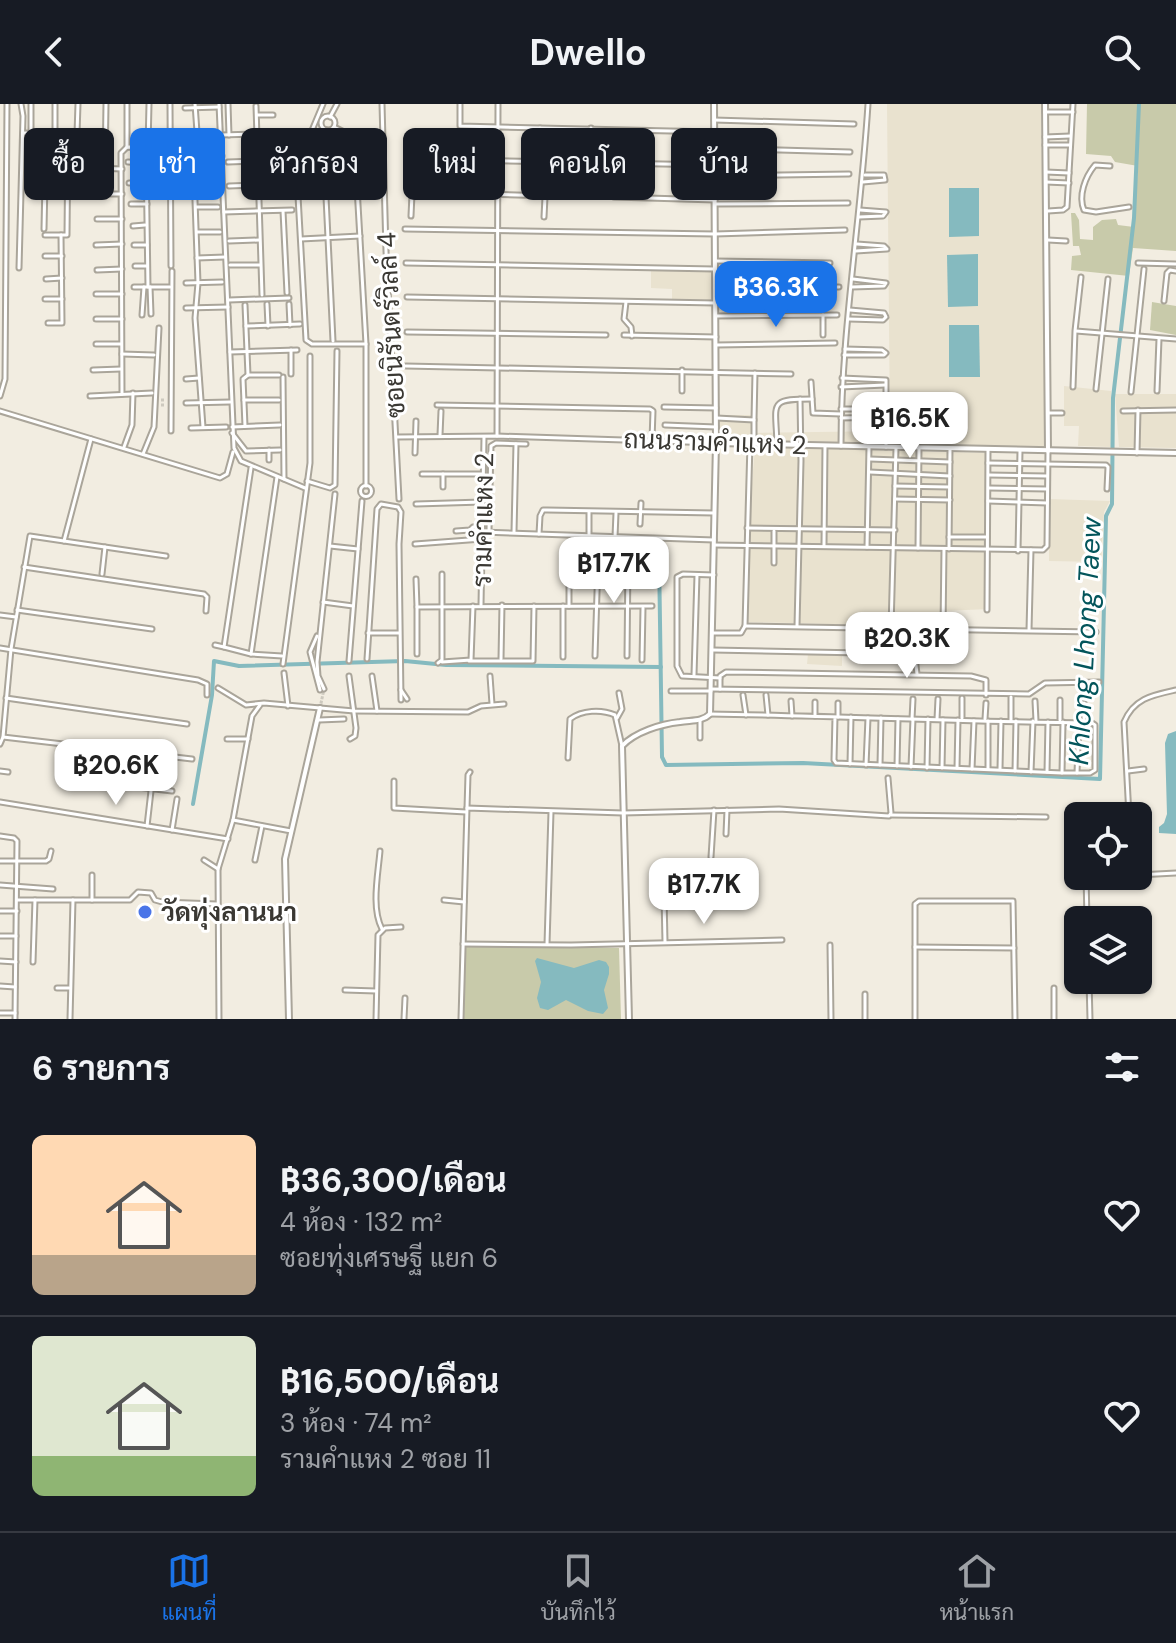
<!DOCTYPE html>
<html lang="th">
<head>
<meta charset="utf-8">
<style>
  :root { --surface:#171b24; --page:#242831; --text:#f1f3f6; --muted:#9ea1a6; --line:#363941; --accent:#1a73e8 }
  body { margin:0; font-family:"DM Sans",Sarabun,sans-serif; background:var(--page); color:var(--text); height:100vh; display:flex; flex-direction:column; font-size:30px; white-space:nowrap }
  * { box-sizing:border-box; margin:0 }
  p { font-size:26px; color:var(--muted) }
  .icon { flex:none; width:44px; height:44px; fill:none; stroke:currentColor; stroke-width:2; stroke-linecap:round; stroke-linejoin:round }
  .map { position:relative; height:915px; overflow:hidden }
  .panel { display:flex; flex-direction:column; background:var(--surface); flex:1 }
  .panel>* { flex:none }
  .banner { position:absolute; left:24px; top:24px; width:1128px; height:72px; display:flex; gap:16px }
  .tools { position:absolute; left:1064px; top:698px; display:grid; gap:16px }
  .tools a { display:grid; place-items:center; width:88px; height:88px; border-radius:12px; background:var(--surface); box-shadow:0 2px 6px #0004; font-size:40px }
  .price { position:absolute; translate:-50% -68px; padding:0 18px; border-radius:16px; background:#fff; color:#222; font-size:26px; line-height:52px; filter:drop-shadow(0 2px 4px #0008) }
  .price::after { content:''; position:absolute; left:50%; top:48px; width:24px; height:18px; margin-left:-12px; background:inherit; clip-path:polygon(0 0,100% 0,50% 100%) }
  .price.selected { background:var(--accent); color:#fff }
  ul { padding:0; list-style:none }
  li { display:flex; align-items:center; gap:24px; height:200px; padding:0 32px }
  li+li { border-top:2px solid var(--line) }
  li span { display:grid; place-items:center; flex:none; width:224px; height:160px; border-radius:12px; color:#555 }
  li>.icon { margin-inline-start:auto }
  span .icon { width:96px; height:96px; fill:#fffc; stroke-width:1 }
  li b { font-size:34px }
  h2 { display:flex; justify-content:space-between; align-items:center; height:96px; padding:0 32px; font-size:34px }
  .pill { padding:0 28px; border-radius:12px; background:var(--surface); box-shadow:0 2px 6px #0004; font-size:28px; line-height:72px }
  .pill.selected { background:var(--accent); color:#fff }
  header { display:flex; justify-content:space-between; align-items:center; height:104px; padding:0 32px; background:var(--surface); font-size:36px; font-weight:700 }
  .tab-bar { display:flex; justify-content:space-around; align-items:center; height:112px; border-top:2px solid var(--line); background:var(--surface); font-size:22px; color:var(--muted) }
  .tab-bar a { display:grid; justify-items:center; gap:4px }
  .tab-bar .selected { color:var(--accent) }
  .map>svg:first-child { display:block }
  .built { fill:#e9e2cf }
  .green { fill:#c8caaa }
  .water { fill:#85babf }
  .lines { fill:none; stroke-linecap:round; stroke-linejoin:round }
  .canal { stroke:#85babf; stroke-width:4 }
  .street-tunnel { stroke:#cdc9be; stroke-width:3; stroke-dasharray:3 1.5; stroke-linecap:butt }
  .street-casing { stroke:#aaa59a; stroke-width:7 }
  .secondary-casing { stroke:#aaa59a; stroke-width:8 }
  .street { stroke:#fff; stroke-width:3 }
  .secondary { stroke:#fff; stroke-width:4 }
  .poi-dot { fill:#4a75e8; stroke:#fff; stroke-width:3 }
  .labels { text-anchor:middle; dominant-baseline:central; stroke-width:6; stroke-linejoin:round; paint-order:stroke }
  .street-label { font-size:26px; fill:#3a3833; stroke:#fff }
  .poi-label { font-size:26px; font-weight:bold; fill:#3a3833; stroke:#fff; text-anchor:start }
  .water-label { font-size:28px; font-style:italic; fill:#03555b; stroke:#fff }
</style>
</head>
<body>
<header><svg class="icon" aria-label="back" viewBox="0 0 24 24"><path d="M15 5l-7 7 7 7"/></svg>Dwello<svg class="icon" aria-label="search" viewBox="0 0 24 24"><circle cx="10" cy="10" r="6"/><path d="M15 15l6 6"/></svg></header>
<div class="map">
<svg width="1176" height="915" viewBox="0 0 1176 915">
  <rect width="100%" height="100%" fill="#f2ede1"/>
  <g class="built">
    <polygon points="887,0 1041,0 1046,340 1043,344 718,337 718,311 752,311 752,329 890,327"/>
    <polygon points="475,23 496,24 496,55 475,54"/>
    <polygon points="651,165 712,167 712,198 672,197 672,185 651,184"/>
    <polygon points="1064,282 1111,287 1111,343 1078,342 1079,322 1064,322"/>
    <polygon points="1115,290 1176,290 1176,344 1119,343"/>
    <polygon points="755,343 991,349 990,505 941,507 941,523 748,518 747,441"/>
    <polygon points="1049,395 1110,397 1104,408 1101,458 1049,457"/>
    <polygon points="808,550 842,552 842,562 807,560"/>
  </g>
  <g class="green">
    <polygon points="1087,0 1176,0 1176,147 1133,144 1129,172 1071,166 1072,152 1081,151 1079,142 1073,142 1071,109 1075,109 1079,116 1080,135 1093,136 1093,123 1102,116 1116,115 1118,121 1134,123 1138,62 1115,58 1111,52 1086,50"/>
    <polygon points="1152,198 1176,202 1176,231 1150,226"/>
    <polygon points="463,841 619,844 621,915 461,915"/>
  </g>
  <g class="water">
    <polygon points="949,84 979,84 979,132 949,133"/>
    <polygon points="978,150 978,202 948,203 947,151"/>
    <polygon points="949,221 979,221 980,273 949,273"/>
    <polygon points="1176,627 1176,730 1159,729 1159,723 1164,719 1167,710 1165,639 1168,630"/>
    <polygon points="537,854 574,864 599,856 606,858 609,863 609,870 604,886 608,904 603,910 588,907 566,896 548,906 540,904 537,894 541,878 535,857"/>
  </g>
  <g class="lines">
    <g class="canal">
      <polyline points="659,451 662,653 666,661 803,659 1100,675 1106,412 1112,400 1113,294 1134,114 1139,0"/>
      <polyline points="193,700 212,591 214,557 239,562 405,557 446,561 661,563"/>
    </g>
    <g class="street-tunnel">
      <polyline points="161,296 165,296"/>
      <polyline points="161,301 165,301"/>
      <polyline points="320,604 324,585"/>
    </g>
    <g class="street-casing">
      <g id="street">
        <polyline points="170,0 171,162"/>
        <polyline points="195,0 197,28"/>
        <polyline points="219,0 234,344 241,357 305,384"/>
        <polyline points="228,0 229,31"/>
        <polyline points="323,0 305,43 297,74 306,236 312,240 366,240"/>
        <polyline points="382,0 386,147 399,395"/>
        <polyline points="460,0 460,22 714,28"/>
        <polyline points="256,2 262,191"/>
        <polyline points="185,4 219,3"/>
        <polyline points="1045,8 1073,8"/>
        <polyline points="257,11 273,11"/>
        <circle cx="328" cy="19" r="7"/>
        <polyline points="330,13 337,0"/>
        <polyline points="714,16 854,20"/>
        <polyline points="334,23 350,31 355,48 366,240 366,382"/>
        <polyline points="326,26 324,52 333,237"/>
        <polyline points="23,29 77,30 78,0"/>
        <polyline points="31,29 31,0"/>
        <polyline points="184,29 215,28"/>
        <polyline points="55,30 55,0"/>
        <polyline points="221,31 256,30"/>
        <polyline points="350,31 367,28"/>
        <polyline points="1045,33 1070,32"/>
        <polyline points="257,35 272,35"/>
        <polyline points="1045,41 1070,41"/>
        <polyline points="193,42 198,179 195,214 203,323"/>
        <polyline points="540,42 540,24"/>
        <polyline points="127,43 127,0"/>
        <polyline points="148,43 149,0"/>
        <polyline points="590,44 591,24"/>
        <polyline points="714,44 850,48"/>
        <polyline points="146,50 148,183"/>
        <polyline points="194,54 222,52"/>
        <polyline points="414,55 714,61"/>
        <polyline points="128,58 146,59"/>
        <polyline points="228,58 281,56 281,38"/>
        <path d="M 1110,62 L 1095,61 C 1085,73 1078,92 1084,106 L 1096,108 L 1129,103"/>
        <polyline points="97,64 122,65"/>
        <polyline points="105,64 106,0"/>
        <polyline points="1046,68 1069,69"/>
        <polyline points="715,72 849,70"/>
        <polyline points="194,78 218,77"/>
        <polyline points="863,78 885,76 884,71 865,71"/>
        <polyline points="1046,78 1069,79"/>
        <polyline points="129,79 145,79"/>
        <polyline points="229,82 285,80"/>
        <polyline points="96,90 122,90"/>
        <polyline points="614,93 715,96"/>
        <polyline points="131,100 147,100"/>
        <polyline points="715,100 848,99"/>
        <polyline points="196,103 218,103"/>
        <polyline points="283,107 287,189"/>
        <polyline points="1048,107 1063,106 1067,103 1073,0"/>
        <polyline points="224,108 292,106"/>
        <polyline points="411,112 412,90 415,88 552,92"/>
        <polyline points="544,113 545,93"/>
        <polyline points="859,113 883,112 886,108 860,106"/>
        <polyline points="97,115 122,115"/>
        <polyline points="133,122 145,121"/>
        <polyline points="44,125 46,30"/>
        <polyline points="405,125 715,130 845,126"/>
        <polyline points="197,128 220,128"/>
        <polyline points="45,131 67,131 68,30"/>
        <polyline points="301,135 360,132"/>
        <polyline points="1048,136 1066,137"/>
        <polyline points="229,137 259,136"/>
        <polyline points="96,141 122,140"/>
        <polyline points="134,141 147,141"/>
        <polyline points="856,147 887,145 884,142 857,140"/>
        <polyline points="45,152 62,152"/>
        <polyline points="197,154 225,153"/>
        <polyline points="715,157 830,159"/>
        <polyline points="406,159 714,165"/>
        <polyline points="1138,159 1176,160"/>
        <polyline points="230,161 260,161"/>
        <polyline points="135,162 147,162"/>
        <polyline points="19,164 23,12 21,0"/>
        <polyline points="97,166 122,165"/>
        <polyline points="46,175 62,174"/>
        <polyline points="186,179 222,178"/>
        <polyline points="134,183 170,183"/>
        <polyline points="150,183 151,210"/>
        <polyline points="852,183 884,182 886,179 853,175"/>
        <polyline points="715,184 839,183"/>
        <polyline points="96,190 122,190"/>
        <polyline points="407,193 715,199"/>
        <polyline points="45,195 62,195"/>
        <polyline points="229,196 289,194"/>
        <polyline points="1164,197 1167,169 1170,166 1176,167"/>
        <polyline points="626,198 624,215 631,223 632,232"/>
        <polyline points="267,200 268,222"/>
        <polyline points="289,200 290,221"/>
        <polyline points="186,204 228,203"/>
        <polyline points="142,211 144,183"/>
        <polyline points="716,212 837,211"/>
        <polyline points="96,215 122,215"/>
        <polyline points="849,215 883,216 886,213 884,209 850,206"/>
        <polyline points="48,219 62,219 61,131"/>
        <polyline points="246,222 300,220"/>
        <polyline points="1076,227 1176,235"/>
        <polyline points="407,228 606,231"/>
        <polyline points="624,231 716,233"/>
        <polyline points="823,231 823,211"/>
        <polyline points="96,240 121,240"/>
        <polyline points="716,241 835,239"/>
        <polyline points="291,246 291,270"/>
        <polyline points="230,248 297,246"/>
        <polyline points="122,250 154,251"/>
        <polyline points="844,251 884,251 886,249 882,246 845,245"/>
        <polyline points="406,262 791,270"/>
        <polyline points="93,266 121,265"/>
        <polyline points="248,271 279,271"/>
        <polyline points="283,273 284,375"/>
        <polyline points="842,274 886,276 886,343"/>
        <polyline points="186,275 199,274"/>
        <polyline points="811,278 813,309 841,310"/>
        <polyline points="841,283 885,281"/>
        <polyline points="1073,283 1075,227 1081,173"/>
        <polyline points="1096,285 1108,175"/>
        <polyline points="682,287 682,266"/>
        <polyline points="1157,287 1159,235"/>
        <polyline points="1131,288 1144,165"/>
        <polyline points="122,290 121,49 127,43 169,44"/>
        <polyline points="0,292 5,275 7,0"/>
        <polyline points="90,292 152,289"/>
        <polyline points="244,296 279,296"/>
        <polyline points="186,299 230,298"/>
        <polyline points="437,301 650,305 653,307 652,336"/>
        <polyline points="664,303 716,304"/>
        <polyline points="841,305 885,305"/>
        <polyline points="0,307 220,374 227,370 233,348"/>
        <polyline points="1123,307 1176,306"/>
        <polyline points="1048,309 1062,309"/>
        <polyline points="717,314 754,316 755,269"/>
        <polyline points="841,314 885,313"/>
        <polyline points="754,316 754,340"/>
        <polyline points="665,321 716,323"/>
        <polyline points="245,322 243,275 248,271 245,201"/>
        <polyline points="232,323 280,321"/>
        <polyline points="191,324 226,323"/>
        <polyline points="171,327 172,167"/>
        <polyline points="232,329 246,347 280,346"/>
        <polyline points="440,331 441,307"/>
        <polyline points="497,332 498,0"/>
        <polyline points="397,333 497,332 716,339"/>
        <path d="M 777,341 C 776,299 767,295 812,295"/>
        <path d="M 841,342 C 841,228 861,114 868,0"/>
        <polyline points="124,343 132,321 133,289"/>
        <polyline points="415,349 416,317"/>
        <polyline points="1137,349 1138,306"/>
        <polyline points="143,350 154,323 159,224"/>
        <polyline points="870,355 950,358"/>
        <polyline points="269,356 269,346"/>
        <polyline points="988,359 1106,361 1108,363 1107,385"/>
        <polyline points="251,364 224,543 251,550 282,552"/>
        <polyline points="870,368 950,372"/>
        <polyline points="422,370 483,370"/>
        <polyline points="989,371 1047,372"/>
        <polyline points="307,377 330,384 335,381 337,247"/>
        <circle cx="366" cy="387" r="5.5"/>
        <polyline points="895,382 949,383"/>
        <polyline points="443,383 443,370"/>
        <polyline points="989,384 1047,385"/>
        <polyline points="895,395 950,396"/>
        <polyline points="988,397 1047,399"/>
        <polyline points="416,400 482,398"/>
        <polyline points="640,420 641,399"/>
        <polyline points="747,424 895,426"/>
        <polyline points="456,427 470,426 473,423 482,422"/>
        <polyline points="489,427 491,342 496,339 526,340"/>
        <polyline points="482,428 714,436"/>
        <polyline points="514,428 516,340"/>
        <polyline points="539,430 540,412 543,406 547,406 714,409"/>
        <polyline points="589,432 589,408"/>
        <polyline points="615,433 616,409"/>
        <polyline points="949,433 987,433"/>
        <polyline points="64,437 91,335"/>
        <polyline points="415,440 482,435"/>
        <polyline points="714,441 1043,446 1047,442 1048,347"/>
        <polyline points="330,442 358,445"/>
        <polyline points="824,442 825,342"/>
        <polyline points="867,443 869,343"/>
        <polyline points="918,444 919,344"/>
        <polyline points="949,445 950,345"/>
        <polyline points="1018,447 1020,347"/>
        <polyline points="597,453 628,457 627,552"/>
        <polyline points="627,455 654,455"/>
        <polyline points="774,459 774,427"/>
        <polyline points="24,463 204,490 207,493 206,507"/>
        <polyline points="102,470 105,443"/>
        <polyline points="714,471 683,470 677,473 677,562 682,572 720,574"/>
        <polyline points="416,475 417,503"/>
        <polyline points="323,498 353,502"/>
        <polyline points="481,501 484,333"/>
        <polyline points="569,502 569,453 574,449 594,451 598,457 595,552"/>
        <polyline points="17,506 152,525"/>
        <polyline points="987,506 988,346"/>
        <polyline points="0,511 16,513"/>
        <polyline points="745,522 1096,528"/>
        <polyline points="797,522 801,357 800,295"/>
        <polyline points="891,524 896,344"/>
        <polyline points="943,524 944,445"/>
        <polyline points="1029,526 1031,446"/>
        <polyline points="368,529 399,529"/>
        <polyline points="713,529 741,529 745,522 750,339"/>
        <polyline points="317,532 310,548 320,586"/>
        <polyline points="215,541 224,543"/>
        <polyline points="0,544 198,576 207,580 207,591"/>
        <polyline points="713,546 911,550 915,553 917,570"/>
        <polyline points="251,550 277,373"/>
        <polyline points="417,550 417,503 652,502"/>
        <polyline points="563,553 563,502"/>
        <polyline points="367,555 377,405 381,400 398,403 401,408 399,440 401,596"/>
        <polyline points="501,555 502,501"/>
        <polyline points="642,556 643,504"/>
        <polyline points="349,557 362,397"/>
        <polyline points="469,557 533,557 534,502"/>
        <polyline points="442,558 471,556 473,502"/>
        <polyline points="438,559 442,556 442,470"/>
        <polyline points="283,560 310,359 310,252"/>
        <polyline points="284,569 288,602"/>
        <polyline points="694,571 697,471"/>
        <polyline points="349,572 356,624 355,632 350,635"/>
        <polyline points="372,572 377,607"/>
        <polyline points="490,572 492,600"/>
        <polyline points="218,584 246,601 264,599 354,607 468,608 481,602 504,600"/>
        <polyline points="324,585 318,572 317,558 335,390"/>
        <polyline points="711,585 1029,590 1045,579 1099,578"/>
        <polyline points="720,585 720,572 726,568 971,572 986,576 986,591"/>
        <polyline points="401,586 407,595"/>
        <polyline points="671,587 711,587"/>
        <polyline points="743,591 746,611"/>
        <polyline points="766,591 768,611"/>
        <polyline points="1011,593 1011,617"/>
        <polyline points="6,594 187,620"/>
        <polyline points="1060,596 1060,616"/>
        <polyline points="791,597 792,612"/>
        <polyline points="1035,597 1036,617"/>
        <polyline points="815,598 815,612"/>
        <polyline points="838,599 838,613"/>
        <polyline points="1084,599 1084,619"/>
        <path d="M 710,610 C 838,612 965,618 1092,619 L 1095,621 L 1095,666 L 1090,669 L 1062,669 L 836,659 L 834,656 L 835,613"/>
        <polyline points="617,614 622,605 619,589"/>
        <polyline points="962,614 962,594"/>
        <polyline points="912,615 913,595"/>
        <polyline points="937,615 938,595"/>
        <polyline points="985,615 986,599"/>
        <polyline points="319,616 344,615"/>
        <polyline points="3,633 192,655"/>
        <polyline points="700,634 700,616"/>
        <polyline points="227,635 248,635"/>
        <polyline points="0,640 3,633 11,545 30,432 166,452"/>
        <polyline points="68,641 66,670 69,675 172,687"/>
        <path d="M 568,654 L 570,615 C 582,606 601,605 615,611 L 622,642"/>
        <polyline points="850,660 851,613"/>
        <polyline points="866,661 868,614"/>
        <polyline points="880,661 881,614"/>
        <polyline points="897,662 898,615"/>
        <polyline points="911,663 913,615"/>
        <polyline points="927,664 928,615"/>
        <polyline points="942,664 943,616"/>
        <polyline points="957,664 958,616"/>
        <polyline points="972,665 974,617"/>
        <polyline points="988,665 988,617"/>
        <polyline points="1000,665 1001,617"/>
        <polyline points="0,667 8,668"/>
        <polyline points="1015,667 1016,617"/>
        <polyline points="1128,667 1144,665"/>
        <polyline points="1031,668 1033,617"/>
        <polyline points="1047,668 1048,618"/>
        <polyline points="1062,669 1063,618"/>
        <polyline points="1077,669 1079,618"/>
        <polyline points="394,677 394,704 466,708"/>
        <polyline points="0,698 228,735"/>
        <polyline points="467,704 468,671 470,668"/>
        <polyline points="891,711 1046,713"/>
        <path d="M 1129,712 L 1124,618 C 1134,594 1153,591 1176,586"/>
        <polyline points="233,716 291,727"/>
        <polyline points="1140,718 1142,721"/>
        <polyline points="147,722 151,687"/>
        <polyline points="172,726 177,695"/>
        <polyline points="1138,729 1142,725"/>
        <polyline points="726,730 727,706"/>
        <polyline points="1068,731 1078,742"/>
        <polyline points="0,732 14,734 17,737 15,915"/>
        <path d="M 380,747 C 378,771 371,804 382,825"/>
        <polyline points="711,753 714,706"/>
        <polyline points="204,756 218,765"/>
        <polyline points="255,756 262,722"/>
        <polyline points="0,757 46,757 49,755 51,747"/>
        <polyline points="1138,771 1176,769"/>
        <polyline points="1086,772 1087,816"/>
        <polyline points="0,781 53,785"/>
        <polyline points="664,793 665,838"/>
        <polyline points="17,796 130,796 138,788 151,789 155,796 162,798 217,800"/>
        <polyline points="92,796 92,771"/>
        <polyline points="444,796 464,798"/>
        <polyline points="0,807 17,807"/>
        <polyline points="0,832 16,832"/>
        <polyline points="463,840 571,841 782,836"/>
        <polyline points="547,840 551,708"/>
        <polyline points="830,841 831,915"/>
        <polyline points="915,843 1014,844"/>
        <polyline points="0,857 16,858"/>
        <polyline points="33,858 35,796"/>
        <polyline points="1089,876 1090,915"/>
        <polyline points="0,882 15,883"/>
        <polyline points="57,884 69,884"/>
        <polyline points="345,886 376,887"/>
        <polyline points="865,890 865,915"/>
        <polyline points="0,909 15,909"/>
        <polyline points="70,915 73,796"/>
        <polyline points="219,915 218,765 233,716 252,612 260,601"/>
        <polyline points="376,915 378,831 385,824 401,823"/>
        <polyline points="404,915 405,894"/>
        <polyline points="461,915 467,704 623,709 779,705 889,712 891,709 888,674"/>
        <polyline points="915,915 915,800 919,797 1013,797 1015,915"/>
        <polyline points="1054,915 1054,884"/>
      </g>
    </g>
    <g class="secondary-casing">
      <g id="secondary">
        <polyline points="1045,0 1048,347"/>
        <polyline points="716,339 1176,349"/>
        <polyline points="289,915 285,755 320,604"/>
        <path d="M 629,915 L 622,642 C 635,628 661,620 680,618 C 691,616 702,618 710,610 L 716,339 L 714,0"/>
      </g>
    </g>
    <use href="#street" class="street"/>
    <use href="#secondary" class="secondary"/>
  </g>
  <circle class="poi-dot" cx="145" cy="808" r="8"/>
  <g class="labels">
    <g class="street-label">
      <text transform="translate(391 221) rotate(-93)">ซอยนิรันดร์วิลล์ 4</text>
      <text transform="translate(715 338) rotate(2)">ถนนรามคำแหง 2</text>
      <text transform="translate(483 416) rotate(-89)">รามคำแหง 2</text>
    </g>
    <g class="poi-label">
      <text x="161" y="808">วัดทุ่งลานนา</text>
    </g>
    <g class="water-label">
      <text transform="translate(1085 537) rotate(-87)">Khlong Lhong Taew</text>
    </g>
  </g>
</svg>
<div class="tools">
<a><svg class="icon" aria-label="locate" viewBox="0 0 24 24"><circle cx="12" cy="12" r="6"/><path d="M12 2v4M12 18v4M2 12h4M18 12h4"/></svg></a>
<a><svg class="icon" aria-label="layers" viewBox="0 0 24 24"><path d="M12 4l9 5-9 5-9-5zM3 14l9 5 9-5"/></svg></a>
</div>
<b class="price selected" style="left:776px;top:225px">฿36.3K</b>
<b class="price" style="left:910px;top:356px">฿16.5K</b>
<b class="price" style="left:614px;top:501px">฿17.7K</b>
<b class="price" style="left:907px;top:576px">฿20.3K</b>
<b class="price" style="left:116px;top:703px">฿20.6K</b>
<b class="price" style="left:704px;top:822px">฿17.7K</b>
<div class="banner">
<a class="pill">ซื้อ</a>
<a class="pill selected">เช่า</a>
<a class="pill">ตัวกรอง</a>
<a class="pill">ใหม่</a>
<a class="pill">คอนโด</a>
<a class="pill">บ้าน</a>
</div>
</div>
<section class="panel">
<h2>6 รายการ<svg class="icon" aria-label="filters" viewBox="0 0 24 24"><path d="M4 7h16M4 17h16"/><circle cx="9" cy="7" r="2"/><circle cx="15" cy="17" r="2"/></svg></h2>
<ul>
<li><span style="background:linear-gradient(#ffd9b3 75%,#b9a48a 0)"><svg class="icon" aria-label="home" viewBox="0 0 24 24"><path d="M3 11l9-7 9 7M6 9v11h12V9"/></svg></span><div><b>฿36,300/เดือน</b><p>4 ห้อง · 132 m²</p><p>ซอยทุ่งเศรษฐี แยก 6</p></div><svg class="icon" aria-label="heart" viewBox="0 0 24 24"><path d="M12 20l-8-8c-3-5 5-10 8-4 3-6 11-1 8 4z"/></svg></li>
<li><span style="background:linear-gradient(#dfe7d0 75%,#8fb573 0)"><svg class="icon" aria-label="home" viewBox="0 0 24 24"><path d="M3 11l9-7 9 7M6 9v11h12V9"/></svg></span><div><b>฿16,500/เดือน</b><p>3 ห้อง · 74 m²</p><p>รามคำแหง 2 ซอย 11</p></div><svg class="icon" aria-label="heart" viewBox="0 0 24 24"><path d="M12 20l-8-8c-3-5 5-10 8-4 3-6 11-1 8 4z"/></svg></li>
</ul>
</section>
<nav class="tab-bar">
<a class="selected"><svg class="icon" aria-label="map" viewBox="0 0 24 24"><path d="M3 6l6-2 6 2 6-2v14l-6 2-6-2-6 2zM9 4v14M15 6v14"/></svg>แผนที่</a>
<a><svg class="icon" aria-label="saved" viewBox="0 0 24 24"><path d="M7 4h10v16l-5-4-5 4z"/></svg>บันทึกไว้</a>
<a><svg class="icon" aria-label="home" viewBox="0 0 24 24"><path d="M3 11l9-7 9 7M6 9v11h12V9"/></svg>หน้าแรก</a>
</nav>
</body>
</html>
